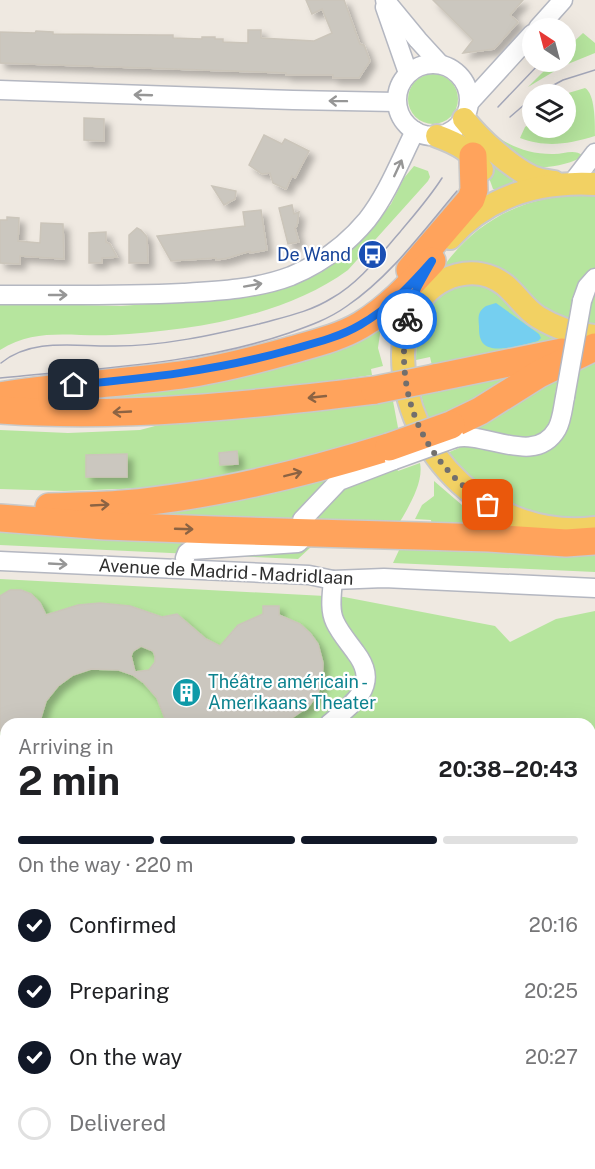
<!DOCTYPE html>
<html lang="en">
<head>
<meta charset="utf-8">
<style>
	:root { --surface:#fff; --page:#f2f2f2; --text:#202124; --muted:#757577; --line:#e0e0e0; --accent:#111827 }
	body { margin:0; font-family:"Public Sans",sans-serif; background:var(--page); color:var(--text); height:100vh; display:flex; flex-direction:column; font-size:22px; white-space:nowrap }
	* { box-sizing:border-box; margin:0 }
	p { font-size:20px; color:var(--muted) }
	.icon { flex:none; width:33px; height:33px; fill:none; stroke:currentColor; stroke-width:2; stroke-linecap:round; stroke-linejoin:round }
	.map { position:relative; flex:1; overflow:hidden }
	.drawer { position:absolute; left:0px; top:718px; width:596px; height:452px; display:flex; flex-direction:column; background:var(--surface); border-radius:18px 18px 0 0; box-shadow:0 6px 24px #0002 }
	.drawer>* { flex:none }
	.needle { width:39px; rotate:324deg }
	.fabs { position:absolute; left:522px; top:18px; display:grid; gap:12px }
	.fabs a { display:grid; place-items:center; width:54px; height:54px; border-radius:50%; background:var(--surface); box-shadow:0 6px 24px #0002; font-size:30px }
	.pin { position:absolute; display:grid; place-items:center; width:51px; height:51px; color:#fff; margin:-26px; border-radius:12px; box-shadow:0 3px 9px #0006 }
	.courier { position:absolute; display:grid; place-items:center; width:60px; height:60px; margin:-30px; border:4px solid #1a73e8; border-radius:50%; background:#fff; color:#222; box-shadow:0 2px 8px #0007 }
	.headline em { font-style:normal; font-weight:700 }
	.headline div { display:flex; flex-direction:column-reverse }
	.headline { display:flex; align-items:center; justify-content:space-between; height:102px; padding:0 18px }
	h1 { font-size:39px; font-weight:700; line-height:45px }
	.bar { display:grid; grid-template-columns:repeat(4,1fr); gap:9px 6px; align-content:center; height:72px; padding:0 18px }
	.bar i { height:8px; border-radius:4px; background:var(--line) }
	.bar .selected { background:var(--accent) }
	.bar p { grid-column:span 4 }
	ol { padding:0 18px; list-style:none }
	li { display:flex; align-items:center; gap:18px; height:66px }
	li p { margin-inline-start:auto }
	li .icon { padding:6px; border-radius:50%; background:var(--accent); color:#fff; stroke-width:4 }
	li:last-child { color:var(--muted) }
	li i { width:33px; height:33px; border:3px solid var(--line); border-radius:50% }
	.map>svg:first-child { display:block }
	.green { fill:#b6e59e; fill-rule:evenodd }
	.water { fill:#75cff0 }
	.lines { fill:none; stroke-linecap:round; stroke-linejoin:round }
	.stream { stroke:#75cff0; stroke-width:4.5 }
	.building { fill:#cbc7bf; stroke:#cbc5ba; stroke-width:1.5; fill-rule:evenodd; filter:url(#shadow) }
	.minor-casing { stroke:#b4b7c1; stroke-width:21 }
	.major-casing { stroke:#c9c9c9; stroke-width:26 }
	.highway-casing { stroke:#c9c9c9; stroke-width:30 }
	.minor { stroke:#fff; stroke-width:18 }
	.major { stroke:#f2d163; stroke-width:22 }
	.highway { stroke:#ffa35c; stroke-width:27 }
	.tram { stroke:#a3a6b8; stroke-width:1.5 }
	.minor-bridge-casing { stroke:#b4b7c1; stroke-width:21; stroke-linecap:butt }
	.highway-bridge-casing { stroke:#c9c9c9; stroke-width:30; stroke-linecap:butt }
	.minor-bridge { stroke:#fff; stroke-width:18 }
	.highway-bridge { stroke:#ffa35c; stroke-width:27 }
	.oneway { stroke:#969696 }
	.oneway2 { stroke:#8c6343 }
	.done { stroke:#726f6d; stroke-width:6; stroke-dasharray:0 10.8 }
	.route { stroke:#1a73e8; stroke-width:8 }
	.labels { text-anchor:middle; stroke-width:4.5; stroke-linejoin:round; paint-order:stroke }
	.transit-label { font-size:18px; fill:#164399; stroke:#fff; text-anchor:end }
	.street-label { font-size:18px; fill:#2e2e2e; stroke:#fff }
	.culture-label { font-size:18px; fill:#0d838f; stroke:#fff; text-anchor:start }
</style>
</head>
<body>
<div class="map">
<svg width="595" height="1169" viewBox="0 0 595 1169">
	<defs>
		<filter id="shadow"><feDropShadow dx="5.5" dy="5.5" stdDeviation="3" flood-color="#0004"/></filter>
	</defs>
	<rect width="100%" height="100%" fill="#efe9e1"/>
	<g class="green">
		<path d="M583 33 595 43V53L563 66 528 87 553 62H566V49Z"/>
		<circle cx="433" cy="99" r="25"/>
		<path d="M585 88C595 94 595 121 595 136 568 144 547 148 520 138L525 127 532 122V128H566L565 94Z"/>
		<path d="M491 133C510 146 528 154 552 154 563 155 574 148 583 156 571 165 536 172 522 163 511 155 501 142 491 133Z"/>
		<path d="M477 144 515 179C512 185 500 190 493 189Z"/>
		<path d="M414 166 428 171 430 177 428 181 348 270C284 317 189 331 112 335 71 337 37 327 0 350V303L121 306 215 299 273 291 297 284 322 272 346 254 367 234 391 204 404 178Z"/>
		<path d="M581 195 595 196V331H586L591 303 572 300 567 327 522 296 439 273C472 223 521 196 581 195Z"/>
		<path d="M483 280 568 338 433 370 430 357 416 360 417 328 421 310 441 288Z"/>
		<path d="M382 319 378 348 383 366 371 369 372 375C271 390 169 399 67 403Z"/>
		<path d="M595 358V518C549 518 509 511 472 481 463 473 455 462 447 453L459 448 453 433 559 372 555 395 574 398 581 362Z"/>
		<path d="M524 374 428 422 421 395 437 392 436 387Z"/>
		<path d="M376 397 378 404 393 401 399 433 387 443 172 487 64 491 0 489V430L68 433 140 430 170 422Z"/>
		<path d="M392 455 398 471 420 463C424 483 408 508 398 525L125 517Z"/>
		<path d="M434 481 462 505 492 525 432 527 431 520 415 519 422 505 434 496Z"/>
		<path d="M0 523 595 550V572L393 563 400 548 375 547V549L311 547 298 559 0 545Z"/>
		<path d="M0 579 344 597 495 626 510 642 556 619 595 611V1169H0ZM6 724H590V1164H6Z"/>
	</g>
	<path class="water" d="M496 303 539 334 541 338 538 341C525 344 488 357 481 340 479 336 479 331 479 326 478 317 478 311 486 306Z"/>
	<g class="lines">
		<g class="stream">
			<path d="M466 1164 475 1169"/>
			<path d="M358 1169 360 1164"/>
		</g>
	</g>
	<g class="building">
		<path d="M306 0H344L360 44 364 45 370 61 359 78H333V75H286V73L260 72 0 63V32L35 33 36 31 53 32V34L160 35H173V38L202 39V37H215V39H223V42L248 43V30H261V38L314 41 332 33 322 9 312 14Z"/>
		<path d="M433 0H523L510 15 518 22 494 49 463 53 473 40Z"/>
		<path d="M84 118 104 119V141L84 140Z"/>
		<path d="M264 135 282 144 285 139 309 151 295 178 292 176 286 189 273 183 270 173 262 174 249 165Z"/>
		<path d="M212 186 236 191 235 199 224 205Z"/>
		<path d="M292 205 294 214 299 212 297 226 295 228 299 242 288 244 279 208Z"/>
		<path d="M261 210 267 250 250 253V251L228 258 216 260V258L171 261 157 236 245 226 243 212Z"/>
		<path d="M7 217 19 218 18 241 40 243 41 223 63 224 64 259 20 256V264L0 263V220H7Z"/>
		<path d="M137 228 141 230 147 237 148 263H129V235Z"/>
		<path d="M106 232V242L110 244 117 257 102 258V263H89V233Z"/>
		<path d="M237 451 238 464 220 465 219 453Z"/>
		<path d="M127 454V477H86V455Z"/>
		<path d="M10 590H21L31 594 40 603 46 615 78 605 100 603 130 606 162 617 177 614 206 639 220 646 238 625 263 614V606H279V615L300 624 310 633 318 644 323 663 322 683 317 695 309 706 293 717 280 722 267 723 252 720 250 724H167L157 698 144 683 133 675 119 670 91 669 73 675 58 686 46 701 39 724H29L19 718 6 724 0 732V596ZM141 646 153 651 155 656V662L149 670 135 672 131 656 133 651Z"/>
	</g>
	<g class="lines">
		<defs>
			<g id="minor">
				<path d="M385 0 418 40 440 64"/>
				<path d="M385 7 408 73"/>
				<path d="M538 28 563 0"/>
				<circle cx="433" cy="100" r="36"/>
				<path d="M0 90 293 100 396 102"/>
				<path d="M469 103 532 34"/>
				<path d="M572 183 595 153"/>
				<path d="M0 295C61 295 122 296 183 293 218 291 257 289 291 276 320 264 347 244 367 220 388 193 400 161 415 131"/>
				<path d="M582 301 587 287 595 278"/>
				<path d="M455 438C486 431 535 467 557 429 562 420 563 407 565 397"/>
				<path d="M185 558 187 553 191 550 298 543 301 540 302 520 339 481 394 460"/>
				<path d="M0 561 309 575 333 580 384 578 595 588"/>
				<path d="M329 724C353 703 381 686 356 653 349 643 340 633 335 622 329 610 332 593 333 580"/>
				<path d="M0 1033 6 1027"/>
				<path d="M590 1116 595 1122"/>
				<path d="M105 1164V1169"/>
			</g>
			<g id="major">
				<path d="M464 119C480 139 509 166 532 177 539 180 547 181 554 182"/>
				<path d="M437 136C456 143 473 151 482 170"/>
				<path d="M450 238C488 196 540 181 595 184"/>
				<path d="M424 274C412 299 404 325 403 354 402 454 493 541 595 528"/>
				<path d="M417 305C436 275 476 262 505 285 517 295 525 309 538 317 556 328 575 334 595 336"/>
			</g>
			<g id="highway">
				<path d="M410 270 471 199 474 190 473 156"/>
				<path d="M435 378 562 352"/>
				<path d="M0 396C60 386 121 383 181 375 217 370 252 361 288 351 312 344 339 338 361 325 389 308 410 285 432 261"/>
				<path d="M0 410C123 419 252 405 375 390"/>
				<path d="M451 425 480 411 539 374 595 347"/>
				<path d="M49 507C74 506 98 506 123 504 213 496 302 474 389 447"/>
				<path d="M0 518 105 526 214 530 489 538 566 543 595 541"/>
			</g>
		</defs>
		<use href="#minor" class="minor-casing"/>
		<use href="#major" class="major-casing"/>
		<use href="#highway" class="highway-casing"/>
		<use href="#minor" class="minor"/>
		<use href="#major" class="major"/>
		<use href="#highway" class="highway"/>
		<g class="tram">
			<path d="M537 94 563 80 595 70"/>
			<path d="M498 107 541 62"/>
			<path d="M510 117 532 98"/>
			<path d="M1 363C33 337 77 347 115 346 164 346 212 335 259 324 284 317 310 312 332 298 360 282 379 256 400 232 415 214 430 197 442 178"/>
			<path d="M0 378C97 368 196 365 289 333 309 326 329 319 347 306 391 276 423 231 457 191"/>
		</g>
		<defs>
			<g id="minor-bridge">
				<path d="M565 397 582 301"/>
				<path d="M394 460 455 438"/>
			</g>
			<g id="highway-bridge">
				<path d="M375 390 435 378"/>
				<path d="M389 447 451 425"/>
			</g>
		</defs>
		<use href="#minor-bridge" class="minor-bridge-casing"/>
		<use href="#highway-bridge" class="highway-bridge-casing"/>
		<use href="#minor-bridge" class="minor-bridge"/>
		<use href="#highway-bridge" class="highway-bridge"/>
	</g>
	<defs><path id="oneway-shaft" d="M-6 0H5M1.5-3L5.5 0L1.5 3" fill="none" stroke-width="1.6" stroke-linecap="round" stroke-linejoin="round" transform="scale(1.5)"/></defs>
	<g class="oneway">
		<use href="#oneway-shaft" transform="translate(143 95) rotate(-178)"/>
		<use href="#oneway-shaft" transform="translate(338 101) rotate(-179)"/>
		<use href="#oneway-shaft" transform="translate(398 168) rotate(-65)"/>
		<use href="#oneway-shaft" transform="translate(253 285) rotate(-10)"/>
		<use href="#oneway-shaft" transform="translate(58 295)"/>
		<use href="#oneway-shaft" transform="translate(58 564) rotate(3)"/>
	</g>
	<g class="oneway2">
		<use href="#oneway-shaft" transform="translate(317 397) rotate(174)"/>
		<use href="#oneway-shaft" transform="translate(122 412) rotate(177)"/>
		<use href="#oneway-shaft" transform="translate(293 474) rotate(-14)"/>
		<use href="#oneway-shaft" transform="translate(100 505) rotate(-3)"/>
		<use href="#oneway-shaft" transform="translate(184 529) rotate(2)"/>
	</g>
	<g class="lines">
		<path class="done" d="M407 319C394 397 423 461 488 505"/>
		<path class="route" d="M74 385C147 378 215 371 286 351 311 344 338 338 360 325 388 309 410 286 432 261L417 288 407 319"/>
	</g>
	<defs>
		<symbol id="bus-disc" viewBox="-11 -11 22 22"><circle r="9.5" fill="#1a4fb4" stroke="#fff"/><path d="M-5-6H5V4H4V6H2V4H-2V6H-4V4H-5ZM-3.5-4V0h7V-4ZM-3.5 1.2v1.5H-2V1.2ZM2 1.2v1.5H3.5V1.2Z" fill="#fff"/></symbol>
		<symbol id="building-disc" viewBox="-11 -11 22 22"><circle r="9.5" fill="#0f9aa8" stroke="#fff"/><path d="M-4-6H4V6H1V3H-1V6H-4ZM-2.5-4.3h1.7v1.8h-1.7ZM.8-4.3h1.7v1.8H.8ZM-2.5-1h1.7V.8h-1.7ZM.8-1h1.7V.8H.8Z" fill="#fff"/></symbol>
	</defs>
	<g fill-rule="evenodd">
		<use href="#bus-disc" x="356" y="238" width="33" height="33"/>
		<use href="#building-disc" x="170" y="676" width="33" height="33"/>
	</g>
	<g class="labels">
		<g class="transit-label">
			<text x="351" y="261">De Wand</text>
		</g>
		<g class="street-label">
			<text transform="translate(226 572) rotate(3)" y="6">Avenue de Madrid - Madridlaan</text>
		</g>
		<g class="culture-label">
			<text x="208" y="688">Théâtre américain -<tspan x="208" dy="21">Amerikaans Theater</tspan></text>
		</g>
	</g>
</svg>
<div class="fabs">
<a><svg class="needle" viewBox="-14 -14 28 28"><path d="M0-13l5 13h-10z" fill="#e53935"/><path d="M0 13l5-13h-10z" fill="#757577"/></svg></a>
<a><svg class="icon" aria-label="layers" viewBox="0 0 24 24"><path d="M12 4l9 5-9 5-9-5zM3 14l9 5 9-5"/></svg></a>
</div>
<div class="pin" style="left:488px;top:505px;background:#ea580c"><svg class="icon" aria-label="bag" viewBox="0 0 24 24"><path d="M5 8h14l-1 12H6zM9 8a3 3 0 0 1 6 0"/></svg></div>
<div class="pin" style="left:74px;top:385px;background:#1f2937"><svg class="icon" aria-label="home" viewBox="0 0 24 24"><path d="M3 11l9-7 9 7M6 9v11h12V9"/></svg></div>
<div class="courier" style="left:407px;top:319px"><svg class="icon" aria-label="bike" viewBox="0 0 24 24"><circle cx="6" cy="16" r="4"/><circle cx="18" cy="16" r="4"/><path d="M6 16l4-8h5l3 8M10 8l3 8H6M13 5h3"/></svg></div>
<section class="drawer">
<div class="headline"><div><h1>2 min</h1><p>Arriving in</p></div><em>20:38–20:43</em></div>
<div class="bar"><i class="selected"></i><i class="selected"></i><i class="selected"></i><i></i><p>On the way · 220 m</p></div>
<ol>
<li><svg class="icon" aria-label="check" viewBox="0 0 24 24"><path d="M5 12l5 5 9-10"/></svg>Confirmed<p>20:16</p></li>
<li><svg class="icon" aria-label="check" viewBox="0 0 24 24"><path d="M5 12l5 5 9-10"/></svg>Preparing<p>20:25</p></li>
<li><svg class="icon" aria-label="check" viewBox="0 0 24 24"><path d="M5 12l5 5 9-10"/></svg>On the way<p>20:27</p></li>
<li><i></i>Delivered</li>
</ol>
</section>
</div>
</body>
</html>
